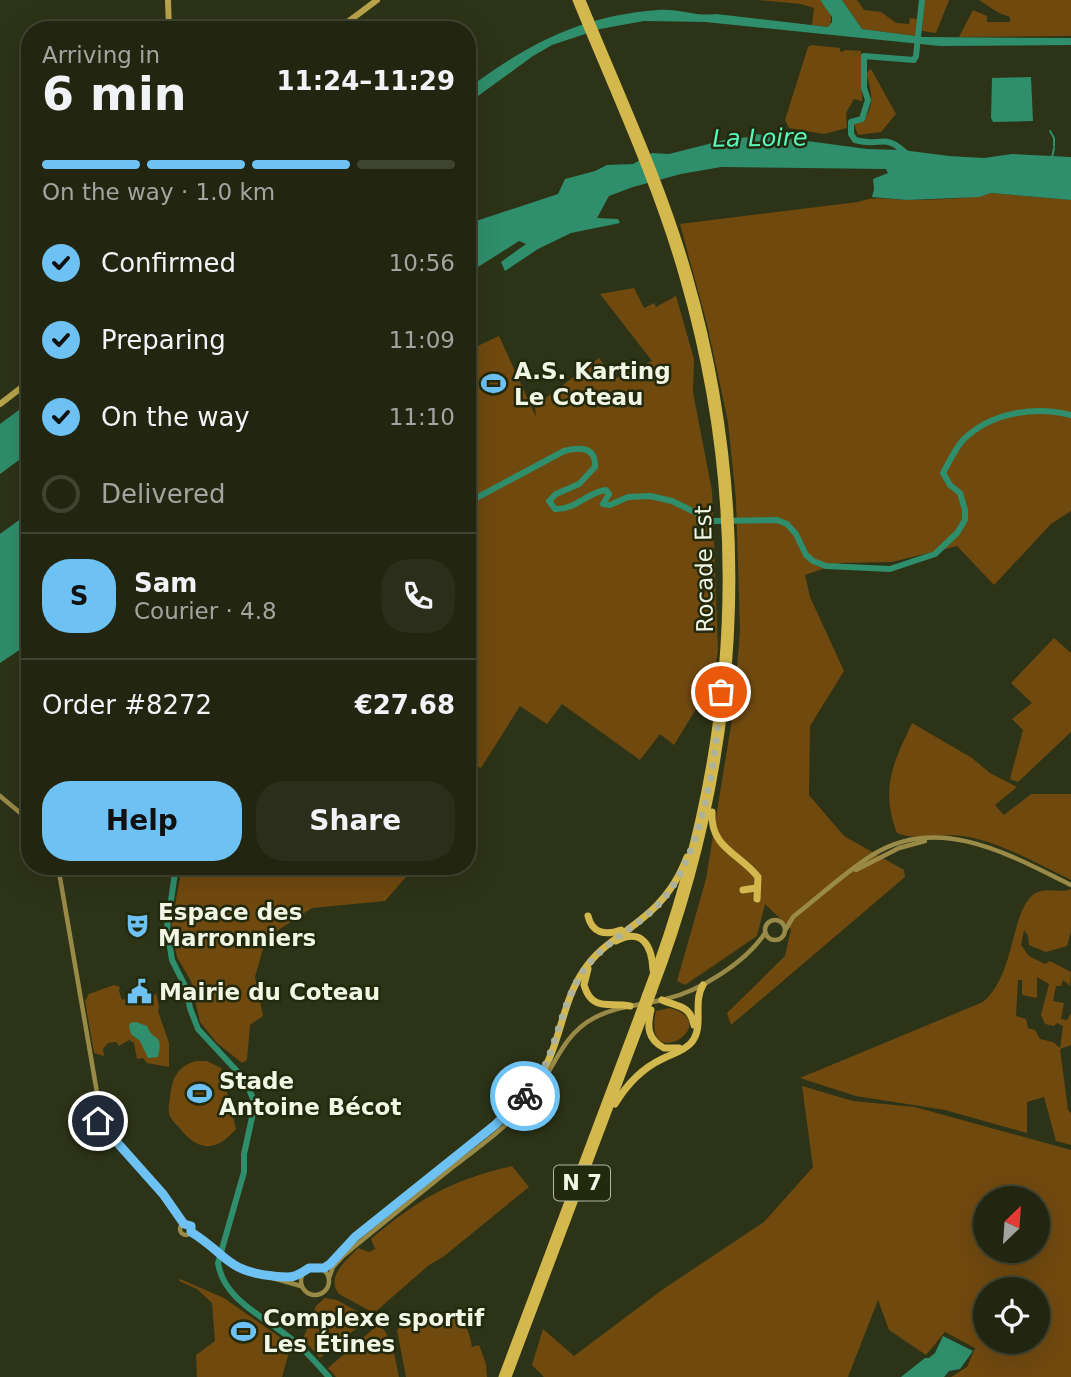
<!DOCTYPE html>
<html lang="en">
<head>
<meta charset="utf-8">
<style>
	:root { --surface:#222611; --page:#2a2e1a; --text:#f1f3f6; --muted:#a2a59f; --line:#3f4331; --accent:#6dc2f3 }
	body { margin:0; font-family:"DejaVu Sans",sans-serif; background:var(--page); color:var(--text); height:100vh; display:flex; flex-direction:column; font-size:26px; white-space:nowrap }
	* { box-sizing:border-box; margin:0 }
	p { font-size:23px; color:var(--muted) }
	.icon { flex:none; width:38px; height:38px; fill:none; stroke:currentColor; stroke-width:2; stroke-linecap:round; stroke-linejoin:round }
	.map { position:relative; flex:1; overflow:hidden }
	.details { position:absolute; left:21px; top:21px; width:455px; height:854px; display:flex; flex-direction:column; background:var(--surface); border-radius:28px; box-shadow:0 7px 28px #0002,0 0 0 2px var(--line) }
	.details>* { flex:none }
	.needle { width:46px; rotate:25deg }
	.tools { position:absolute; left:973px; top:1186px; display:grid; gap:14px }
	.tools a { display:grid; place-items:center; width:77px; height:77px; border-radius:50%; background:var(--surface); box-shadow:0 7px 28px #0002,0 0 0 2px var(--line); font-size:35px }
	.pin { position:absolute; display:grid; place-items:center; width:60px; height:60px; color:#fff; margin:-30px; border:4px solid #fff; border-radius:50%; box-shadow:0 2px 7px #0007 }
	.courier { position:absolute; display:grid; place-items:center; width:70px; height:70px; margin:-35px; border:5px solid #6dc2f3; border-radius:50%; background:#fff; color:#222; box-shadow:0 2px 9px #0007 }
	.head em { font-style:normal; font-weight:700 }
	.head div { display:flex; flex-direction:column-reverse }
	.head { display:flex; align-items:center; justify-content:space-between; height:119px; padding:0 21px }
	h1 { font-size:46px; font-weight:700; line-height:52px }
	.bar { display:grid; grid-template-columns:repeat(4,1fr); gap:10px 7px; align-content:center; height:84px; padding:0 21px }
	.bar i { height:9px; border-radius:5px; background:var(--line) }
	.bar .active { background:var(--accent) }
	.bar p { grid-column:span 4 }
	.line { display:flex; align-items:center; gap:18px; padding:0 21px; border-top:2px solid var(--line) }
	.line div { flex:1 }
	.round { display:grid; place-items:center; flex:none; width:74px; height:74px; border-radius:28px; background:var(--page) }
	ol { padding:0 21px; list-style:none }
	li { display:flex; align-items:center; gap:21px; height:77px }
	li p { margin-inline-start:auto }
	li .icon { padding:7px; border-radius:50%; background:var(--accent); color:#111; stroke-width:4 }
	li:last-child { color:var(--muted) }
	li i { width:38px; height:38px; border:4px solid var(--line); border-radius:50% }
	.action { display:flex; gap:14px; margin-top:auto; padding:14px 21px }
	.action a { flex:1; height:80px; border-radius:28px; background:var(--accent); color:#111; font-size:28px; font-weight:700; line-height:80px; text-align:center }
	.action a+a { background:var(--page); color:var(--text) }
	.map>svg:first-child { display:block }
	.green { fill:#70490f; fill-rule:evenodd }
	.water { fill:#2f8e6c }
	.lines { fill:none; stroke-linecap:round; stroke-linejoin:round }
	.stream { stroke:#2f8e6c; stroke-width:2 }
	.river { stroke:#2f8e6c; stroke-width:6 }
	.secondary { stroke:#9a8a48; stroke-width:4.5 }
	.primary { stroke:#b8a24b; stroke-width:6 }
	.highway { stroke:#d3b84d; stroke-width:7 }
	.highway-bridge { stroke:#d3b84d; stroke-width:7 }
	.done { stroke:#adb29d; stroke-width:7; stroke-dasharray:0 12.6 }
	.route { stroke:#6dc2f3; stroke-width:9 }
	.labels { text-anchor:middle; stroke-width:5; stroke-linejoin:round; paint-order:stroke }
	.shield { fill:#23290d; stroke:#b4b8a4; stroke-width:2 }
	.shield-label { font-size:21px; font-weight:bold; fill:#f2f6e5 }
	.poi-label { font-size:23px; font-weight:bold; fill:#f2f6e5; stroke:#23290d; text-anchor:start }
	.street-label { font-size:23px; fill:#f2f6e5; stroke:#23290d }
	.water-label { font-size:24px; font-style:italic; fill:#56f9bf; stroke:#23290d }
</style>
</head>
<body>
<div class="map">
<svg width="1071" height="1377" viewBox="0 0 1071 1377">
	<rect width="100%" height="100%" fill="#2d3317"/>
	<g class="green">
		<path d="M758 0H820C827 9 836 17 828 27L812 25 814 8 801 4Z"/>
		<path d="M842 0H857L864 10 881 12 896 23 909 24 910 18 917 19 916 36 862 29Z"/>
		<path d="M924 0H949L936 33 922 31Z"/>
		<path d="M979 0H1071V36L959 37 973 10 987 16V22H1010V17L999 13Z"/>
		<path d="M811 45 840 48V51L842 52 845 50 861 51 862 101 854 99 846 113 847 128 824 134 789 128 785 120 808 47Z"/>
		<path d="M871 69 896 114 881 132 858 135 854 124 863 122C875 104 872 93 866 73Z"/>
		<path d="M991 193 1071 200V511L1051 524 994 585 957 546 892 562 840 563 805 575 810 597 844 671 810 726 809 795 844 836 904 870 905 877 731 1025 727 1013 785 956 791 929 765 904 757 936 685 985 677 981 706 879 734 707 740 630 736 500 728 422 707 324 680 224 858 202C876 195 890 200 908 200 929 200 973 199 991 193Z"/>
		<path d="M634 288 644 308 654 303 656 307 676 296 694 359 693 392 712 491 718 650 710 708 696 709 674 745 660 734 640 760 562 704 547 724 520 706 481 768 467 763V351L499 336 536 417 535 406 599 358 614 379 652 361 600 294Z"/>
		<path d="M1054 638 1071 653V732L1018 782 1010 779 1023 730 1012 719 1032 703 1011 683Z"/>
		<path d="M912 723 972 758 990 773 1017 787 995 805 1004 815 1031 794H1071V880C1037 864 1001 842 963 836 943 833 914 841 897 833 880 788 893 764 912 723Z"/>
		<path d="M182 866H411L413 869 385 901 312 908 266 938 255 977 263 1016 250 1025 247 1060 242 1063 217 1043 200 1022 191 981 177 957 171 928Z"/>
		<path d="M1071 889V931L1067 946 1046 952 1029 945 1028 936 1024 930 1021 945 1029 956 1045 964 1050 961 1071 972 1070 986 1063 980 1061 986H1056L1053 1001 1064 1003 1061 1019 1067 1020 1071 1013V1045L1060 1049 1068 1110 1071 1113V1145L1056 1141 1044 1097 1027 1102V1133L945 1110 856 1096 800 1078 983 1002C1016 974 1010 912 1034 894 1045 886 1060 894 1071 889ZM1037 977 1049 984 1041 1015 1045 1024 1054 1026 1057 1023 1063 1026 1060 1048 1053 1042 1040 1039 1035 1030 1028 1028 1026 1019 1016 1016 1018 980H1022V995L1037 998Z"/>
		<path d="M114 985 120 987 119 991 122 1000 147 991 152 998 156 993 159 1007 158 1011 169 1043V1067L147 1063 143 1058 137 1059 134 1043 129 1040 119 1046 116 1042 108 1043 103 1049 104 1056 94 1053 85 1001 89 994Z"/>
		<path d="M670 1008C726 1024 641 1076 656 1011Z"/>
		<path d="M196 1061H207L221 1068 236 1129C218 1149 202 1154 182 1131 178 1126 171 1120 169 1114 168 1109 169 1103 170 1098 172 1079 176 1067 196 1061Z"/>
		<path d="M802 1086 853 1101 915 1107 1071 1150V1377H951L967 1367 975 1348 945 1332 926 1355 889 1330 878 1300 848 1377H544L532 1365 543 1329 574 1356 662 1290 764 1222 813 1167ZM985 1199H1038V1251H985ZM985 1290H1038V1342H985Z"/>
		<path d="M512 1166 529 1187 443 1257 429 1265 374 1313 339 1294C325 1276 347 1260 358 1248L369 1252 375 1249 371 1239C418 1199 451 1180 512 1166Z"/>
		<path d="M180 1279 224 1298 291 1345 282 1377H197L196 1355 215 1341 212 1303 197 1289 179 1281Z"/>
		<path d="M325 1298 337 1300 369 1318 320 1358 303 1339 316 1306Z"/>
		<path d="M427 1314C456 1319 467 1315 472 1347L479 1345 486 1364 487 1377H406L397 1330 409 1318Z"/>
		<path d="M379 1324C393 1338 395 1358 399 1377H336L328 1368Z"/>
	</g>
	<g class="water">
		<path d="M820 0H842L862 29 923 37 1071 38V45L940 46 705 22 644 21 600 29 552 45 533 56 467 104V89C530 43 580 16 658 10 679 8 696 17 716 14L828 27 832 22V17Z"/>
		<path d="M1031 77 1033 121 993 122 991 118 992 78Z"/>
		<path d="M755 134 867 149 902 150 949 156 984 158 1012 154 1071 157V200L991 193 979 197 907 200 872 197 874 189 873 179 888 173 886 169 721 167 681 174 633 187 609 196 597 218 618 219 620 223 571 233 538 249 505 271 501 262 526 244 519 241 467 274V224L558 194 565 179 595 171 607 165 633 164 652 153 669 154 728 139 750 137Z"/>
		<path d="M30 402V452L0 474V424Z"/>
		<path d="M30 512V643L0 663V534Z"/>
		<path d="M136 1022 147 1026C154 1044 164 1031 158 1057L148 1058 140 1041 131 1034 129 1026 130 1023Z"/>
		<path d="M943 1336 973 1351 960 1369 949 1371 944 1377H901L925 1358H929L935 1353Z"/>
	</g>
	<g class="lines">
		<g class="stream">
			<path d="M1050 131 1054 138V146"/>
			<path d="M1052 158 1054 148"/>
		</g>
		<g class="river">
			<path d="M908 155C883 131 882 148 855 140L851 134V122L862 119 868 100 864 88V56L914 60 916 56 922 0"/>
			<path d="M467 503 564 451C579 447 596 446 595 467L579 484 556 494 549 501 555 509C576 510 587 492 606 490L609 494 603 504 610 505 628 497 650 496 672 501 713 521 777 520 787 524 796 534 806 555 813 561 826 566 890 569 935 554 957 533 965 520V510L960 493 950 485 943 473C949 462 955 449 963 440 991 412 1035 406 1071 415"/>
			<path d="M176 866 167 928 172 960 186 988 190 1008 198 1029 236 1070 249 1089 255 1104 244 1154V1172L218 1263C224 1302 268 1318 295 1342 307 1352 318 1365 329 1377"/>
		</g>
		<g class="secondary">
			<path d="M0 796 30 821"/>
			<path d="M58 866 100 1110 99 1116"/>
			<path d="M856 870 899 848 925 841"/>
			<circle cx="775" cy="930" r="10"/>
			<path d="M786 929 793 917C820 896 845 872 874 854 940 814 1010 855 1071 885"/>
			<path d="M96 1116 100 1117V1120H96Z"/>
			<path d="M100 1121 172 1205 184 1224"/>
			<circle cx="186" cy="1229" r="6"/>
			<path d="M191 1232 240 1269 301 1286"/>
			<circle cx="315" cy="1281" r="14"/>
			<path d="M321 1268 330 1264 355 1237 516 1107"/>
			<path d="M265 1276 289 1278 301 1275"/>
			<path d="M329 1278 333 1267 343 1256C379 1226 417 1196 454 1166 479 1147 505 1128 527 1104 552 1077 559 1036 594 1018 616 1006 642 1005 666 999 700 991 746 962 765 933"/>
		</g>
		<g class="primary">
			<path d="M168 0 169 30"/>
			<path d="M337 30 377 0"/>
			<path d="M0 404 30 381"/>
		</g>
		<g class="highway">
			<path d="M576 0C613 91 656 182 683 277 753 520 736 759 646 994"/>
			<path d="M582 0C619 91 662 181 689 276 758 517 742 760 653 992"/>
			<path d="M712 812C710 848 739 853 758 877L757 899"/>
			<path d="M743 890 756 888"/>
			<path d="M588 916C592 933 605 936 621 930"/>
			<path d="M616 941C643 927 652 947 653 970"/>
			<path d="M588 969 584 985C592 1012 609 1002 630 1006"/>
			<path d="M662 1000C678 1007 690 1005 694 1025"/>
			<path d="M651 1010C647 1026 647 1039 664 1048H679"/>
			<path d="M615 1104C627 1084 641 1069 662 1059 672 1054 684 1051 691 1043 705 1027 692 1003 703 985"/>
			<path d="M515 1107C527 1091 541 1078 549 1059 562 1030 565 997 584 970 600 946 623 935 644 917 664 901 678 881 687 857"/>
			<path d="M502 1377 639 1013"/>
			<path d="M508 1377 646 1011"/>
		</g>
		<g class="highway-bridge">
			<path d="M646 1011 653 992"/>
			<path d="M639 1013 646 994"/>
		</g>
	</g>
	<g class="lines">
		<path class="done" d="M525 1096C558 1058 556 1016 580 976 601 942 633 931 659 904 704 855 716 757 721 692"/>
		<path class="route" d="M98 1121 163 1194 184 1224 191 1226V1232C227 1254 225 1271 273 1276 293 1278 294 1278 309 1268H324L330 1264 355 1237 495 1125 525 1096"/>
	</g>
	<defs>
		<symbol id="stadium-bare" viewBox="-9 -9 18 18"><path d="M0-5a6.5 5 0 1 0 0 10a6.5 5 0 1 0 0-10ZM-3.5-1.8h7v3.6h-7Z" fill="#6dc2f3" stroke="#23290d" stroke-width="2.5" paint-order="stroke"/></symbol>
		<symbol id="theatre-bare" viewBox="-9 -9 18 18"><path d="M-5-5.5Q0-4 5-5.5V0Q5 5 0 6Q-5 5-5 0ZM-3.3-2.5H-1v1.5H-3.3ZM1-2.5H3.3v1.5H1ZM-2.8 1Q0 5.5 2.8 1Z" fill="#6dc2f3" stroke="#23290d" stroke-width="2.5" paint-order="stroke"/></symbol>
		<symbol id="civic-bare" viewBox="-9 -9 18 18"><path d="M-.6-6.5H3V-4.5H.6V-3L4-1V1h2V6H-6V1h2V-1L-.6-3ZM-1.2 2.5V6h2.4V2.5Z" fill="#6dc2f3" stroke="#23290d" stroke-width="2.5" paint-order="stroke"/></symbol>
	</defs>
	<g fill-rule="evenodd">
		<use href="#stadium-bare" x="476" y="366" width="35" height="35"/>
		<use href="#theatre-bare" x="120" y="908" width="35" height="35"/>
		<use href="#civic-bare" x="122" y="974" width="35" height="35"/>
		<use href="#stadium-bare" x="182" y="1076" width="35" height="35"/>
		<use href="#stadium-bare" x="226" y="1314" width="35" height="35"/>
	</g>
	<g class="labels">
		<rect class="shield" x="554" y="1165.5" width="56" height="35" rx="5"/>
		<g class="shield-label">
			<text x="582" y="1190">N 7</text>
		</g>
		<g class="poi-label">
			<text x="514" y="379">A.S. Karting<tspan x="514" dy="26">Le Coteau</tspan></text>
			<text x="158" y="920">Espace des<tspan x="158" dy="26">Marronniers</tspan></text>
			<text x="159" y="1000">Mairie du Coteau</text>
			<text x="219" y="1089">Stade<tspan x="219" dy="26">Antoine Bécot</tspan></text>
			<text x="263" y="1326">Complexe sportif<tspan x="263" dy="26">Les Étines</tspan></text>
		</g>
		<g class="street-label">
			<text transform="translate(704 569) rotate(-91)" y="8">Rocade Est</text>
		</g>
		<g class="water-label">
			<text transform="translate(760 138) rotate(-1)" y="8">La Loire</text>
		</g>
	</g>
</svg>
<div class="tools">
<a><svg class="needle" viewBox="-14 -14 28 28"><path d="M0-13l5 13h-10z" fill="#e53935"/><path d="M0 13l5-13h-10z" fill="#a2a59f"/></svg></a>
<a><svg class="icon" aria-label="locate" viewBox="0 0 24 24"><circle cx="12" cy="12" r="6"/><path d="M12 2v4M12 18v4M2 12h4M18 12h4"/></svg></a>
</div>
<div class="pin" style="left:721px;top:692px;background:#ea580c"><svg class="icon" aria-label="bag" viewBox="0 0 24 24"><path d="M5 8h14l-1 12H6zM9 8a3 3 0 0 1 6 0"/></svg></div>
<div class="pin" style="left:98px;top:1121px;background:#1f2937"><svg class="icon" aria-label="home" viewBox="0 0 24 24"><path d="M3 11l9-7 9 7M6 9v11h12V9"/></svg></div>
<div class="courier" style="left:525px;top:1096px"><svg class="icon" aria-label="bike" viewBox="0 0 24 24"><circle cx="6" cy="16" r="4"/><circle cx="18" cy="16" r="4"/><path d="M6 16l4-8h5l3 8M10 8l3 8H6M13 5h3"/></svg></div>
<section class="details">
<div class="head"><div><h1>6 min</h1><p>Arriving in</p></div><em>11:24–11:29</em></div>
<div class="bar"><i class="active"></i><i class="active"></i><i class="active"></i><i></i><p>On the way · 1.0 km</p></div>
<ol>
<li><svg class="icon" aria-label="check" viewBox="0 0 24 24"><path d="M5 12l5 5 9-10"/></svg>Confirmed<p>10:56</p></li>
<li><svg class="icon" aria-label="check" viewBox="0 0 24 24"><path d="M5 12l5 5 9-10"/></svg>Preparing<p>11:09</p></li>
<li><svg class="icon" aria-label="check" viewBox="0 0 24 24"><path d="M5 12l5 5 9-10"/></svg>On the way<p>11:10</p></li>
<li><i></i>Delivered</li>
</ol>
<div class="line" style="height:126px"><b class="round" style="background:var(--accent);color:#111">S</b><div><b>Sam</b><p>Courier · 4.8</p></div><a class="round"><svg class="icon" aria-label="phone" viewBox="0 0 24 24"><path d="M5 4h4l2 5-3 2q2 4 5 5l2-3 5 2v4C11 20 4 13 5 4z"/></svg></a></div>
<div class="line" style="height:91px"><div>Order #8272</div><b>€27.68</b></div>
<div class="action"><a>Help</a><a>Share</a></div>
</section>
</div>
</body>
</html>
